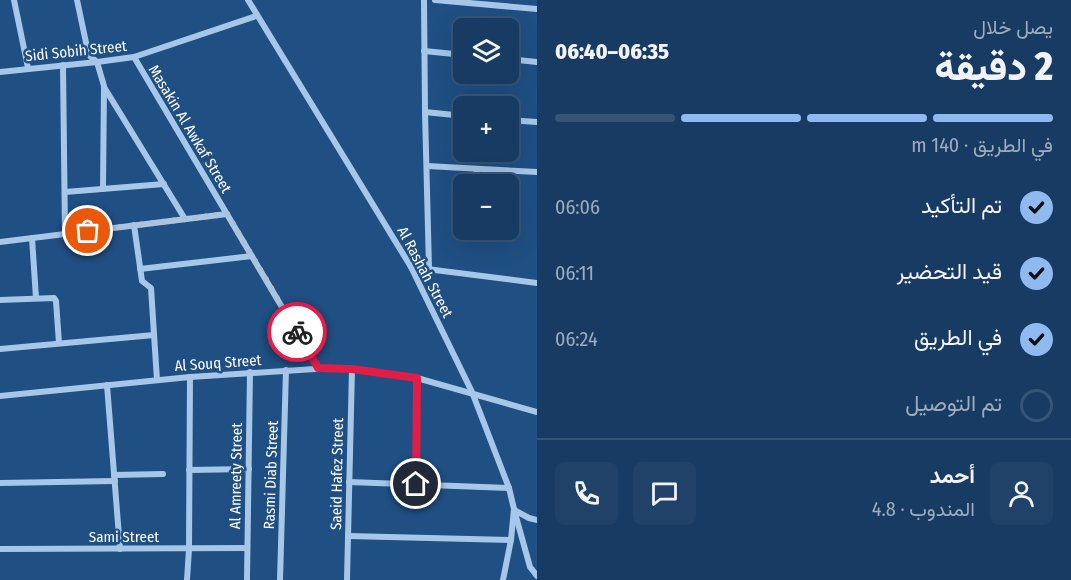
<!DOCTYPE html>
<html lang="ar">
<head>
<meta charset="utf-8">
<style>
	:root { --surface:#173b62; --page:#204268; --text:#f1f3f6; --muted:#9eadbe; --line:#365577; --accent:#90b9f0 }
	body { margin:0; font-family:"Fira Sans Condensed",Vazirmatn,sans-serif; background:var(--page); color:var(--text); direction:rtl; height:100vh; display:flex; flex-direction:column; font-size:22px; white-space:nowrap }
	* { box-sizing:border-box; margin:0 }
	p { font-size:20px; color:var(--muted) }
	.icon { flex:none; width:33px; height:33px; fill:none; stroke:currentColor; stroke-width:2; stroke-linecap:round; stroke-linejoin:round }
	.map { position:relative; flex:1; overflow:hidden; direction:ltr }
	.sheet { display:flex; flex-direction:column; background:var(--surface); width:534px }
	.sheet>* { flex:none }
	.buttons { position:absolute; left:453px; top:18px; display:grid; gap:12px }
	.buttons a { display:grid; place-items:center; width:66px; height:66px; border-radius:9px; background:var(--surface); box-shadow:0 6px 24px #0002,0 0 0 2px var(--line); font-size:30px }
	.pin { position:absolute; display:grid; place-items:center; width:51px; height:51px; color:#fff; margin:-26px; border:3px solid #fff; border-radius:50%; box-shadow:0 2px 6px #0007 }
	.courier { position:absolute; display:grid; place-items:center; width:60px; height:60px; margin:-30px; border:4px solid #e11d48; border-radius:50%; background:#fff; color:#222; box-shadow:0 2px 8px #0007 }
	.head em { font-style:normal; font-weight:800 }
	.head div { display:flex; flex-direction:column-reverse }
	.head { display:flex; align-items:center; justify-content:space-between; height:102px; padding:0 18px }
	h1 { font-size:39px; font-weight:800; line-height:45px }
	.bar { display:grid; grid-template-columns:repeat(4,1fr); gap:9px 6px; align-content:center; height:72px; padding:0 18px }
	.bar i { height:8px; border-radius:4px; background:var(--line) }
	.bar .selected { background:var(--accent) }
	.bar p { grid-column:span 4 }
	.line { display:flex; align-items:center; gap:15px; padding:0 18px; border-top:2px solid var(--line) }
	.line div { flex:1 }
	.round { display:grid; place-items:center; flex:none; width:63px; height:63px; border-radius:9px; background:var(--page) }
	ol { padding:0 18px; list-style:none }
	li { display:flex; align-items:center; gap:18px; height:66px }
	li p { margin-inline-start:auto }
	li .icon { padding:6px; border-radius:50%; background:var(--accent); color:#111; stroke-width:4 }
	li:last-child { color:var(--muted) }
	li i { width:33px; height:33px; border:3px solid var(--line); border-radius:50% }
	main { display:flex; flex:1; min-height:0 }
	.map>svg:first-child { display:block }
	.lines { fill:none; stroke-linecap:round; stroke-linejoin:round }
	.minor { stroke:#a7c7e9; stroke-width:6 }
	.done { stroke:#b1c1d4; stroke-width:6; stroke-dasharray:0 10.8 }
	.route { stroke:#e11d48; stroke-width:8 }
	.labels { text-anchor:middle; stroke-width:5; stroke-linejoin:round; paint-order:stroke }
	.street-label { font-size:15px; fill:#fff; stroke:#1f4f83 }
</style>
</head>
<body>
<main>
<section class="sheet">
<div class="head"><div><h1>2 دقيقة</h1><p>يصل خلال</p></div><em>06:35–06:40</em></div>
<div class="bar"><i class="selected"></i><i class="selected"></i><i class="selected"></i><i></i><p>في الطريق · 140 m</p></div>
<ol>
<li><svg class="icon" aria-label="check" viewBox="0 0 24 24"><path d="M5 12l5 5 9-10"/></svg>تم التأكيد<p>06:06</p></li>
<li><svg class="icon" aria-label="check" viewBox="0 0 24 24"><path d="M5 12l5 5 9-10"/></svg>قيد التحضير<p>06:11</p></li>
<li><svg class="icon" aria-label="check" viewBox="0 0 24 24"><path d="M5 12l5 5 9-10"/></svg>في الطريق<p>06:24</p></li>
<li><i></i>تم التوصيل</li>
</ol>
<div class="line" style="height:108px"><a class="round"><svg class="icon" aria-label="person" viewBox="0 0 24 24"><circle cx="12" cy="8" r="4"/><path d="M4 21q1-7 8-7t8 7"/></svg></a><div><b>أحمد</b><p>المندوب · 4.8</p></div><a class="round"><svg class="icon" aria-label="chat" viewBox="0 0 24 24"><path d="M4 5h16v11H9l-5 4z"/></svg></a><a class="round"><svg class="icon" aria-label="phone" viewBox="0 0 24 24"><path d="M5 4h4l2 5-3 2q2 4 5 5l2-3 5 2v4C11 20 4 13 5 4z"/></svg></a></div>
</section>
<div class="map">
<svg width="537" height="580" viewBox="0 0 537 580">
	<rect width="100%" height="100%" fill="#1f4f83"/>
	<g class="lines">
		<g class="minor">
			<path d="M14 0 28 68"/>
			<path d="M77 0 88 52 90 56 97 62 104 86 103 189"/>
			<path d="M248 0 411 267 472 392 509 488 514 509 511 540 503 580"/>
			<path d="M424 0 425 112 429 268"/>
			<path d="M435 0 537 9"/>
			<path d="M424 51 464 55"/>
			<path d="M134 57 318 368"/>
			<path d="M508 59 537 62"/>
			<path d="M63 65 65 234"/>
			<path d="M0 72 97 62 134 57 256 16"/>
			<path d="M104 87 185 219"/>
			<path d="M425 112 464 116"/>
			<path d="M508 120 537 122"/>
			<path d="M427 166 537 172"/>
			<path d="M475 184 477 169"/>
			<path d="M65 192 164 184"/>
			<path d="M134 225 142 281 151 288 157 380"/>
			<path d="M468 231V230"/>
			<path d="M32 238 36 298"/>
			<path d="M0 242 227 214"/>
			<path d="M411 267 537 283"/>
			<path d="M140 269 252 256"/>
			<path d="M0 300 54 298 56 301 59 343"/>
			<path d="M0 349 154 335"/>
			<path d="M107 385 120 549"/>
			<path d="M0 396 190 377 330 368 352 369 417 378 537 412"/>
			<path d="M189 470 249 469"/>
			<path d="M114 475 163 474"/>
			<path d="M349 482 509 488"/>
			<path d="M0 483 115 481"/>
			<path d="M416 484 417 378"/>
			<path d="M514 510 529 518 537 520"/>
			<path d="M515 513 530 567 537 576"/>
			<path d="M348 536 511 540"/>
			<path d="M0 549 247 548"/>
			<path d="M187 580 189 549 190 377"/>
			<path d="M247 580 250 372"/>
			<path d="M280 580 286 370"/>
			<path d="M347 580 352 369"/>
		</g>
	</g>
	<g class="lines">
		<path class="done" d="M88 231 227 214 297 332"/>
		<path class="route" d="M297 332 318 368 352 369 417 378 416 484"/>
	</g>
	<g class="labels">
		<g class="street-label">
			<text transform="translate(76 51) rotate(-6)" y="5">Sidi Sobih Street</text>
			<text transform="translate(190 129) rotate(59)" y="5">Masakin Al Awkaf Street</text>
			<text transform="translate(425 272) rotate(62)" y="5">Al Rashah Street</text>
			<text transform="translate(218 363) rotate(-4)" y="5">Al Souq Street</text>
			<text transform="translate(337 474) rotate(-89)" y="5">Saeid Hafez Street</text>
			<text transform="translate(271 475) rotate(-88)" y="5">Rasmi Diab Street</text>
			<text transform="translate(236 476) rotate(-89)" y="5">Al Amreety Street</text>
			<text x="124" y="542">Sami Street</text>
		</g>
	</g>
</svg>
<div class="buttons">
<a><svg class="icon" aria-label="layers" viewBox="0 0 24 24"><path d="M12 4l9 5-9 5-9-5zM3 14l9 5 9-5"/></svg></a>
<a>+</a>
<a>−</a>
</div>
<div class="pin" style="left:88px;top:231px;background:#ea580c"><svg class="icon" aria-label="bag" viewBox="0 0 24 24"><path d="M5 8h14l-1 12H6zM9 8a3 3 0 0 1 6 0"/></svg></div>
<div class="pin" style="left:416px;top:484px;background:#1f2937"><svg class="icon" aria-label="home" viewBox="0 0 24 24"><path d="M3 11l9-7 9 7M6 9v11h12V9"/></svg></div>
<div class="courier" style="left:297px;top:332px"><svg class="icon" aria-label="bike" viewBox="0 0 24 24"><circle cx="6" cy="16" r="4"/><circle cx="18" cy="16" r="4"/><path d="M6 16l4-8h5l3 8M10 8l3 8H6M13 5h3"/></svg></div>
</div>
</main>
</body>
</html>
